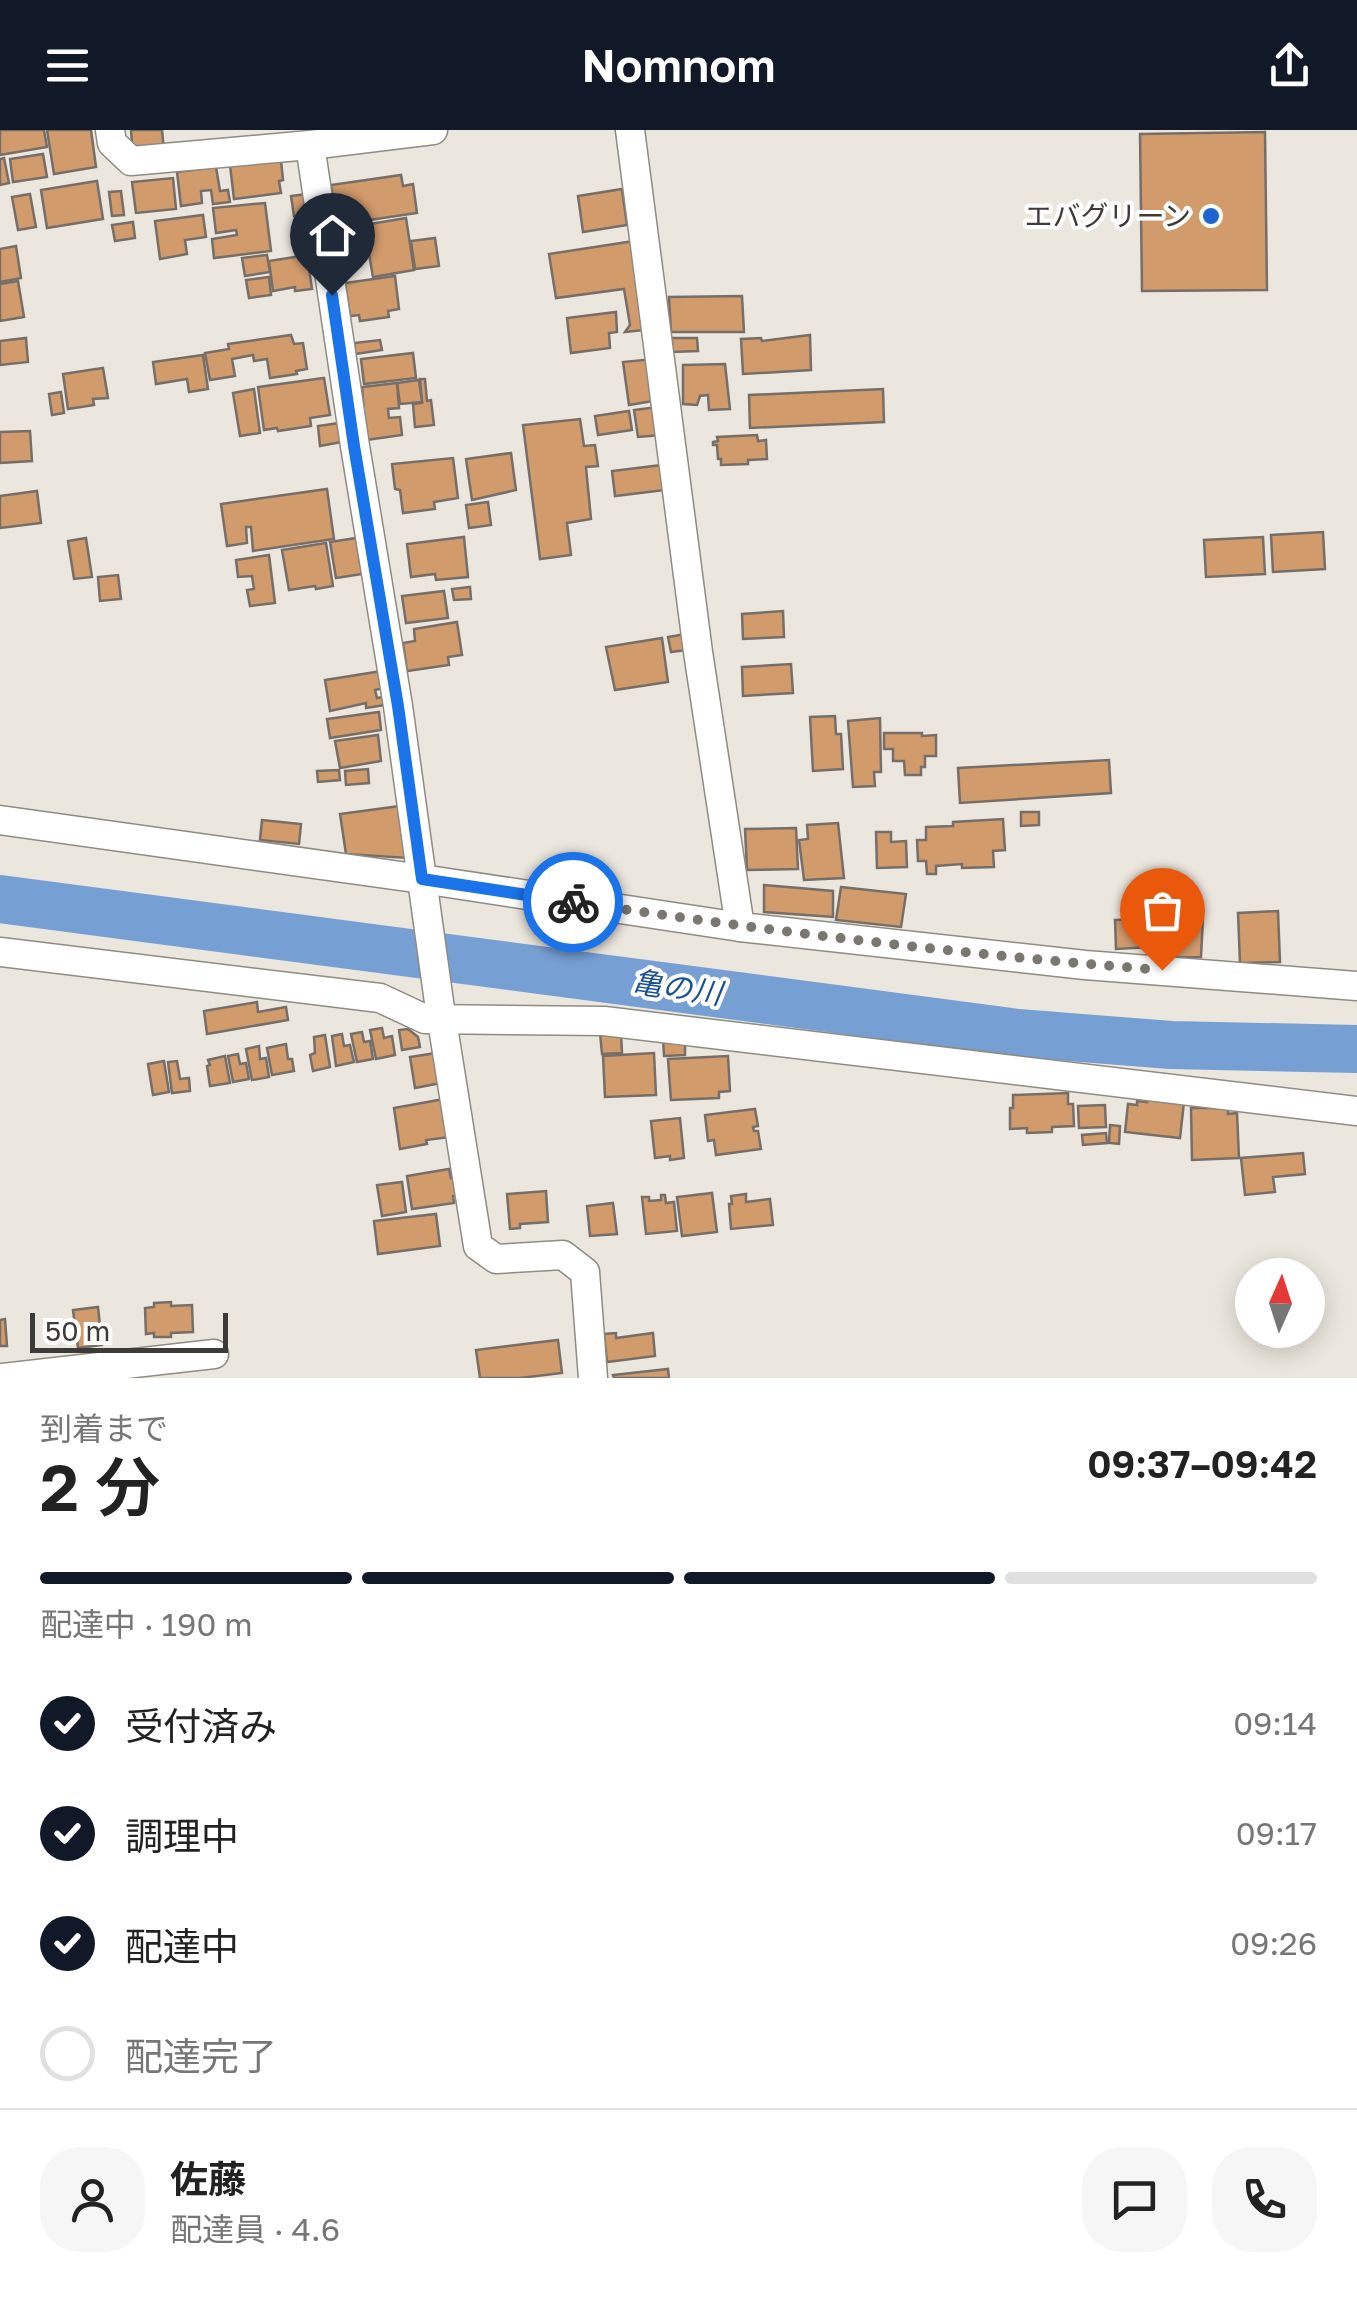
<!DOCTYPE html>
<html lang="ja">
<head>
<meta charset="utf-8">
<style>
	:root { --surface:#fff; --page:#f6f6f6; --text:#222; --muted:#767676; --line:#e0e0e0; --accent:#111827 }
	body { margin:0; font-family:"Golos Text","Noto Sans JP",sans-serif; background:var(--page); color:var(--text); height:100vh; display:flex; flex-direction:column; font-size:38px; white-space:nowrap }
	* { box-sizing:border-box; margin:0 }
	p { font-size:32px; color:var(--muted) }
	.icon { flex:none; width:55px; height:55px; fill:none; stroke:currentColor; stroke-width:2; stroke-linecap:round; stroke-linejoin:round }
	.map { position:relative; height:1248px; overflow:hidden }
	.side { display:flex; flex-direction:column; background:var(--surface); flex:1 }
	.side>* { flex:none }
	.needle { width:65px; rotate:3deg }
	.tools { position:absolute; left:1235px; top:1128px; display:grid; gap:20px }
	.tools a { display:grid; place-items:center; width:90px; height:90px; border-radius:50%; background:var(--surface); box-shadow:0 5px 25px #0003; font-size:50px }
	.scale { position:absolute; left:30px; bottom:25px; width:198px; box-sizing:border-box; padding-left:10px; border:5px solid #3c3b37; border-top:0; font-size:28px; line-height:35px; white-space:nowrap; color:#3c3b37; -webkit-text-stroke:8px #fff; paint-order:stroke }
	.pin { position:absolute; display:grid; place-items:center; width:85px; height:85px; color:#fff; margin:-102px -42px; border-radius:50% 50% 50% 0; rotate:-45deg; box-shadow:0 0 10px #0007 }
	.pin .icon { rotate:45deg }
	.courier { position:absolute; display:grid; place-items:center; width:100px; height:100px; margin:-50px; border:8px solid #1a73e8; border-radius:50%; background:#fff; color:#222; box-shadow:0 2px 12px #0007 }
	.summary em { font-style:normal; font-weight:600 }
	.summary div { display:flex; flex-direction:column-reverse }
	.summary { display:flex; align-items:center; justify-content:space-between; height:170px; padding:0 40px }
	h1 { font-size:65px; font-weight:600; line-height:75px }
	.bar { display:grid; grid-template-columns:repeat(4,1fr); gap:15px 10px; align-content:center; height:120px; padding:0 40px }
	.bar i { height:12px; border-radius:8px; background:var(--line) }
	.bar .current { background:var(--accent) }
	.bar p { grid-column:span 4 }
	.line { display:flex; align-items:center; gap:25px; padding:0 40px; border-top:2px solid var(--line) }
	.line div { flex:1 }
	.round { display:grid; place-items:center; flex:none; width:105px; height:105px; border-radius:40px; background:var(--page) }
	ol { padding:0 40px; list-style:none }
	li { display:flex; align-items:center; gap:30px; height:110px }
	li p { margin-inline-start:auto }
	li .icon { padding:10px; border-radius:50%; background:var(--accent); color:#fff; stroke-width:4 }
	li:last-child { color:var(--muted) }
	li i { width:55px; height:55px; border:5px solid var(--line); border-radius:50% }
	header { display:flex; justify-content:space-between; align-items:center; height:130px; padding:0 40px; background:var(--accent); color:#fff; font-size:45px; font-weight:600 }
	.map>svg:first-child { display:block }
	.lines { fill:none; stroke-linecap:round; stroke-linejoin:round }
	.river { stroke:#769fd4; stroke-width:48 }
	.building { fill:#d29b6c; stroke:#766e68; stroke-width:2.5 }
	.street-casing { stroke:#8f8b82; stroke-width:31 }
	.street { stroke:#fff; stroke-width:28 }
	.done { stroke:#7a7771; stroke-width:10; stroke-dasharray:0 18 }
	.route { stroke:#1a73e8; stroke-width:12 }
	.poi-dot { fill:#1f64d0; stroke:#fff; stroke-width:4 }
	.labels { text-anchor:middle; stroke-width:8; stroke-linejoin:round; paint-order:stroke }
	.poi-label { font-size:28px; fill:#3c3b37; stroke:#fff; text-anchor:end }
	.water-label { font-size:30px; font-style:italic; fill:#1b5293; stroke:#fff }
</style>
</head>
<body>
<header><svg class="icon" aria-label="menu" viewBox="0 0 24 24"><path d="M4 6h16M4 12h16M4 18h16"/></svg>Nomnom<svg class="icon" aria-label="share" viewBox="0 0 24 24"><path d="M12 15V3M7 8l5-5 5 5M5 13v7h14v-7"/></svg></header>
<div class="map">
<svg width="1357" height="1248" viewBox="0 0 1357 1248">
	<rect width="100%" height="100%" fill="#ece7de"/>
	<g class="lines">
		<path class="river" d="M0 769 1018 903 1171 915 1357 919"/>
	</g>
	<g class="building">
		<path d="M0 0H44L47 17 0 25Z"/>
		<path d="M47 0H91L96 37 54 44Z"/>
		<path d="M131 0H162L164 21 133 25Z"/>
		<path d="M1265 2 1267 160 1142 161 1140 4Z"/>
		<path d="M43 24 47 47 13 52 10 29Z"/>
		<path d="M4 28 9 53 0 55V29Z"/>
		<path d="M281 30 283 50 279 51 281 63 234 69 230 35Z"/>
		<path d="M216 37 220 61 228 60 230 72 213 74 211 60 201 61 202 73 181 76 177 42Z"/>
		<path d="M401 45 403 56 413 54 417 83 342 94 340 78H334L331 55Z"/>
		<path d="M173 48 176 79 136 83 132 52Z"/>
		<path d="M97 51 103 89 47 98 41 60Z"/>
		<path d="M622 59 627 95 583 102 578 66Z"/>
		<path d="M121 61 124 85 112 86 109 62Z"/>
		<path d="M30 64 36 97 18 100 12 67Z"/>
		<path d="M307 64 310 84 294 86 291 66Z"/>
		<path d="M265 73 271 121 214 128 212 109 237 105 236 100 216 103 213 78Z"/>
		<path d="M203 85 206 107 185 110 187 124 160 129 155 91Z"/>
		<path d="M406 88 414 140 373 147 364 95Z"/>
		<path d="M133 92 135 108 115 111 112 95Z"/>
		<path d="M435 108 439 136 415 139 411 111Z"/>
		<path d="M634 111 645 200 625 202 630 195 624 159 556 168 549 124Z"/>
		<path d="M16 116 21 148 0 152V119Z"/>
		<path d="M267 125 270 142 245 146 242 128Z"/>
		<path d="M307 125 312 159 295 161V157L273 161 269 131Z"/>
		<path d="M395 146 399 179 388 181 389 187 360 191 359 185 350 186 345 153Z"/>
		<path d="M269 147 271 165 249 168 246 150Z"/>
		<path d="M18 151 24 187 0 191V154Z"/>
		<path d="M742 166 744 202H671L669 167Z"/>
		<path d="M616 182 617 202 609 203 610 218 571 223 567 188Z"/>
		<path d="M291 205 294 214 303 213 307 239 296 241 297 244 270 248 267 229 254 231 253 225 232 229 235 246 210 250 205 223 229 219 228 214Z"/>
		<path d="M810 205 811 240 743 244 741 209 761 208 762 211Z"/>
		<path d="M26 208 28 232 0 235V211Z"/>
		<path d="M672 208H697L698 221 672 222Z"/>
		<path d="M380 210 382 220 355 224 354 213Z"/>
		<path d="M413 223 416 248 364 254 361 229Z"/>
		<path d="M203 225 208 259 189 262 187 249 156 254 153 232Z"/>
		<path d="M653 229 659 270 629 275 623 232Z"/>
		<path d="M725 234 730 279 709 280 708 265 700 266 697 275 683 274V235Z"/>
		<path d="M103 238 108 268 93 269 94 275 68 279 63 244Z"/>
		<path d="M324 248 330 285 310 288 311 296 278 301 277 298 264 300 258 257Z"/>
		<path d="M420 249H425L427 271 431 270 434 295 415 297 413 274 422 273Z"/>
		<path d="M419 250 422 272 400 274 397 253Z"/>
		<path d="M397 253 399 278 388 279 389 288 400 287 402 305 366 310 362 257Z"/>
		<path d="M254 259 260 303 240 306 233 263Z"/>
		<path d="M883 259 884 292 750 298 749 265Z"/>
		<path d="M61 262 64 283 52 285 49 264Z"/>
		<path d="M658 277 661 305 638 307 634 280Z"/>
		<path d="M629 281 632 300 598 305 595 286Z"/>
		<path d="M580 289 584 316 595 315 598 336 586 337 591 389 567 393 571 425 540 429 523 295Z"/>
		<path d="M346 292 347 311 320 316 318 296Z"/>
		<path d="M30 301 32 331 0 333V302Z"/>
		<path d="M757 305 758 311 766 310 767 329 748 330V334L721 335V329H718L717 315H713V312L718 311 717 307Z"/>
		<path d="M511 323 516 360 472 370 466 329Z"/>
		<path d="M453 328 458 368 434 372 435 379 403 383 400 360 395 359 392 334Z"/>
		<path d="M662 335 665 360 615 366 612 341Z"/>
		<path d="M327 359 334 409 253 421 251 397H246L247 413 227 416 221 374Z"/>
		<path d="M37 361 41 393 0 398V366Z"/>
		<path d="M488 372 491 395 469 398 466 375Z"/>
		<path d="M1323 402 1325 439 1273 442 1271 405Z"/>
		<path d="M464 407 468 447 436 450 435 444 411 447 407 414Z"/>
		<path d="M1263 407 1265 444 1206 447 1204 410Z"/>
		<path d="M86 408 92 447 74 449 68 411Z"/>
		<path d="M356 408 362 444 336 448 330 412Z"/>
		<path d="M326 413 333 456 316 459 315 456 289 460 282 420Z"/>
		<path d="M269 425 275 473 250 476 247 460 254 459 252 446 238 447 236 430Z"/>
		<path d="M118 445 121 469 100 471 98 447Z"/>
		<path d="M470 457 471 469 454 470 452 459Z"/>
		<path d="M444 461 448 488 406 493 402 466Z"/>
		<path d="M783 481 784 507 743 509 742 484Z"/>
		<path d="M457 492 462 525 448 527 449 535 407 541 403 513 415 511 414 499Z"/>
		<path d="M692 503 694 519 671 522 668 507Z"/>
		<path d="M662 508 668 552 615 560 606 517Z"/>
		<path d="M791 534 793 563 743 566 742 537Z"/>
		<path d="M382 541 384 558 375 560 377 568 384 567 385 575 366 578V573L330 581 325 550Z"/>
		<path d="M379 582 381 600 330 608 327 589Z"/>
		<path d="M835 586 836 604H841L843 639 813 641 810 587Z"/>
		<path d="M880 588 881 642H874L875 656 853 657 848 591Z"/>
		<path d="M884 603H922V606L936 605V626H925V637H921V645H905L904 631H893V619H884Z"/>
		<path d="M378 605 381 631 340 638 335 611Z"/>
		<path d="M1109 630 1111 663 960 673 958 638Z"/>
		<path d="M368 639 369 653 346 655 345 641Z"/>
		<path d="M339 640 340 650 318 652 317 641Z"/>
		<path d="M400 676 408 728 346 724 340 684Z"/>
		<path d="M1021 682H1039V695L1021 696Z"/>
		<path d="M1003 689 1005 720 993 721 994 737 962 738V734L936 736V744H927L926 731H918L917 710H926V697L953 696V692Z"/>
		<path d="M262 690 301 694 299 714 260 710Z"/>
		<path d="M838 693 844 748 804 750 799 710 808 709 807 695Z"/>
		<path d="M796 698 798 739 747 740 745 699Z"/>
		<path d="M876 702H891V712L906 711 907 737 877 738Z"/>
		<path d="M764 755 833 761V787L764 782Z"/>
		<path d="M841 757 906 764 901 797 836 790Z"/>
		<path d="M1278 781 1280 832 1240 833 1238 783Z"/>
		<path d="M1203 787 1201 827 1162 828 1161 788Z"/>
		<path d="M1150 789 1151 817 1116 819 1115 790Z"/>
		<path d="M257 872 258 882 286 877 288 890 207 904 204 881Z"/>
		<path d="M382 898 384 908 392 906 395 925 376 929 370 900Z"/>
		<path d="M408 899 418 907 420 917 402 920 399 900Z"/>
		<path d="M362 902 364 912 370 911 373 929 357 932 351 904Z"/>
		<path d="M621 902 622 923 602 924 600 903Z"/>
		<path d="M342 904 344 916 350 915 354 932 336 936 332 906Z"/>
		<path d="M325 905 330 937 313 941 310 925 315 923 314 907Z"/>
		<path d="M685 907V925L664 926 663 908Z"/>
		<path d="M286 914 288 929H292L294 941 272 945 267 918Z"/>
		<path d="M259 916 260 929 266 928 269 947 252 950 246 919Z"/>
		<path d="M436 923 441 953 415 958 410 927Z"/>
		<path d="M654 923 656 965 605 967 603 926Z"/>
		<path d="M238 924 240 934 246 933 249 949 233 952 228 926Z"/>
		<path d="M225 926 230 953 210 956 207 936 210 935 208 930Z"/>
		<path d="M728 926 730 961 719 962V968L671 970 668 929Z"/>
		<path d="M164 931 169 962 153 965 148 934Z"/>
		<path d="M177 931 180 949 189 948 190 961 172 963 168 932Z"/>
		<path d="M1068 963V974H1073L1074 996 1052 997V1002L1027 1003V998L1010 999V978H1013V965Z"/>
		<path d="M1147 967 1184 972 1180 1008 1125 1002 1128 974 1137 975V971L1147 972Z"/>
		<path d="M444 969 450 1007 426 1010 427 1014 400 1019 394 978Z"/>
		<path d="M1105 975 1106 997 1079 998 1078 976Z"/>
		<path d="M1191 978H1228V984L1237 983 1239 1028 1192 1030Z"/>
		<path d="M755 979 758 996 753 997 754 1001H758L761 1019 716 1025 714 1010 708 1011 705 985Z"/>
		<path d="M680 988 684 1028 670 1030V1026L655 1028 651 991Z"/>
		<path d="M1110 995 1120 996 1119 1014 1109 1013Z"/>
		<path d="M1106 1003 1107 1013 1083 1015 1082 1005Z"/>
		<path d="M1303 1023 1305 1044 1273 1047 1275 1062 1245 1065 1241 1028Z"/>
		<path d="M449 1039 451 1048 457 1047 460 1065 453 1066 454 1073 412 1079 407 1046Z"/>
		<path d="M402 1052 406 1082 382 1086 377 1055Z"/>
		<path d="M546 1061 548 1092 520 1094V1098L510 1099 507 1064Z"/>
		<path d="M712 1063 717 1102 682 1106 677 1067Z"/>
		<path d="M746 1064V1072L770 1069 773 1095 731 1099 729 1074H732L731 1066Z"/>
		<path d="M661 1065H665L666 1073 674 1072 677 1101 646 1104 642 1067H649V1071L661 1070Z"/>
		<path d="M613 1073 617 1104 590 1106 587 1076Z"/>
		<path d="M436 1084 440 1116 378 1124 374 1091Z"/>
		<path d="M171 1172V1176L192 1175 193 1202 171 1203V1207H154V1203L146 1204 145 1178 154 1177V1173Z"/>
		<path d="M98 1177 102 1215 78 1218 73 1180Z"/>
		<path d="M5 1189 7 1216H0V1190Z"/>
		<path d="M616 1203V1208L653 1203 655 1226 607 1232 604 1204Z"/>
		<path d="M558 1210 562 1243 520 1248H480L476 1220Z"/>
		<path d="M668 1239 669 1248H614L613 1245Z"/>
	</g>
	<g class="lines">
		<defs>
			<g id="street">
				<path d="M110 0 112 13 131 31 310 15 433 0"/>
				<path d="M630 0 698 522 740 797"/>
				<path d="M310 15 355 316 398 576 439 872 478 1116 496 1129 563 1125 585 1142 593 1248"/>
				<path d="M0 690 422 749 740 797 1085 835 1357 856"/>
				<path d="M0 822 380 868 425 889 604 891 1357 981"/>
				<path d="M3 1248 214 1224"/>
			</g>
		</defs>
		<use href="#street" class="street-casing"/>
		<use href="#street" class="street"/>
	</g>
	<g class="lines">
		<path class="done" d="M573 772C769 801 965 825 1162 840"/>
		<path class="route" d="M332 165 354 316 398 576 422 749 573 772"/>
	</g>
	<circle class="poi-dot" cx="1211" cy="86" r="10"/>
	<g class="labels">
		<g class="poi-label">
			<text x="1191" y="96">エバグリーン</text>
		</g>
		<g class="water-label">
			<text transform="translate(677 858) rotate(8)" y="10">亀の川</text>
		</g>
	</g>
</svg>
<div class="tools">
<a><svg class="needle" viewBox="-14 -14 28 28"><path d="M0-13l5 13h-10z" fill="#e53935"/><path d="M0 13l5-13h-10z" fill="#767676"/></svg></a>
</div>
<div class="scale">50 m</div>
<div class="pin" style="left:1162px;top:840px;background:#ea580c"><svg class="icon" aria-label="bag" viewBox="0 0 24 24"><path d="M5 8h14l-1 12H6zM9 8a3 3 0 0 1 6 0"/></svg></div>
<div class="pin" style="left:332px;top:165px;background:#1f2937"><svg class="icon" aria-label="home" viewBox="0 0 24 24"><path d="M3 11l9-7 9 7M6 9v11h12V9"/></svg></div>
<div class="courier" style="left:573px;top:772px"><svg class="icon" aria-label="bike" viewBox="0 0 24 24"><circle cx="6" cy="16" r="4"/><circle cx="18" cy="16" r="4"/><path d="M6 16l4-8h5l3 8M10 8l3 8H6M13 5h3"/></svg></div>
</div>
<section class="side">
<div class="summary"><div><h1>2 分</h1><p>到着まで</p></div><em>09:37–09:42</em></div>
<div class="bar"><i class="current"></i><i class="current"></i><i class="current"></i><i></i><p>配達中 · 190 m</p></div>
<ol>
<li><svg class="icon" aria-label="check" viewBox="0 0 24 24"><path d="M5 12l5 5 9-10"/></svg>受付済み<p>09:14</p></li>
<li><svg class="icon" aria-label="check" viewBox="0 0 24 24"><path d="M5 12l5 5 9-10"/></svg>調理中<p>09:17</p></li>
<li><svg class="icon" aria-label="check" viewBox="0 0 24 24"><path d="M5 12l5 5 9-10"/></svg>配達中<p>09:26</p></li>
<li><i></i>配達完了</li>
</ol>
<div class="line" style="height:180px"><a class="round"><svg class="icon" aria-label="person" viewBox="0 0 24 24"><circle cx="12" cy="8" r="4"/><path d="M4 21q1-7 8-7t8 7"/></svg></a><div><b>佐藤</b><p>配達員 · 4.6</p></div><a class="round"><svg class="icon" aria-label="chat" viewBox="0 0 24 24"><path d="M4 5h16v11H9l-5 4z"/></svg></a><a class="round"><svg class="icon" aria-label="phone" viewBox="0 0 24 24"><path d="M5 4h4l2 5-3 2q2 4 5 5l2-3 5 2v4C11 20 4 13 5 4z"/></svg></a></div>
</section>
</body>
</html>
